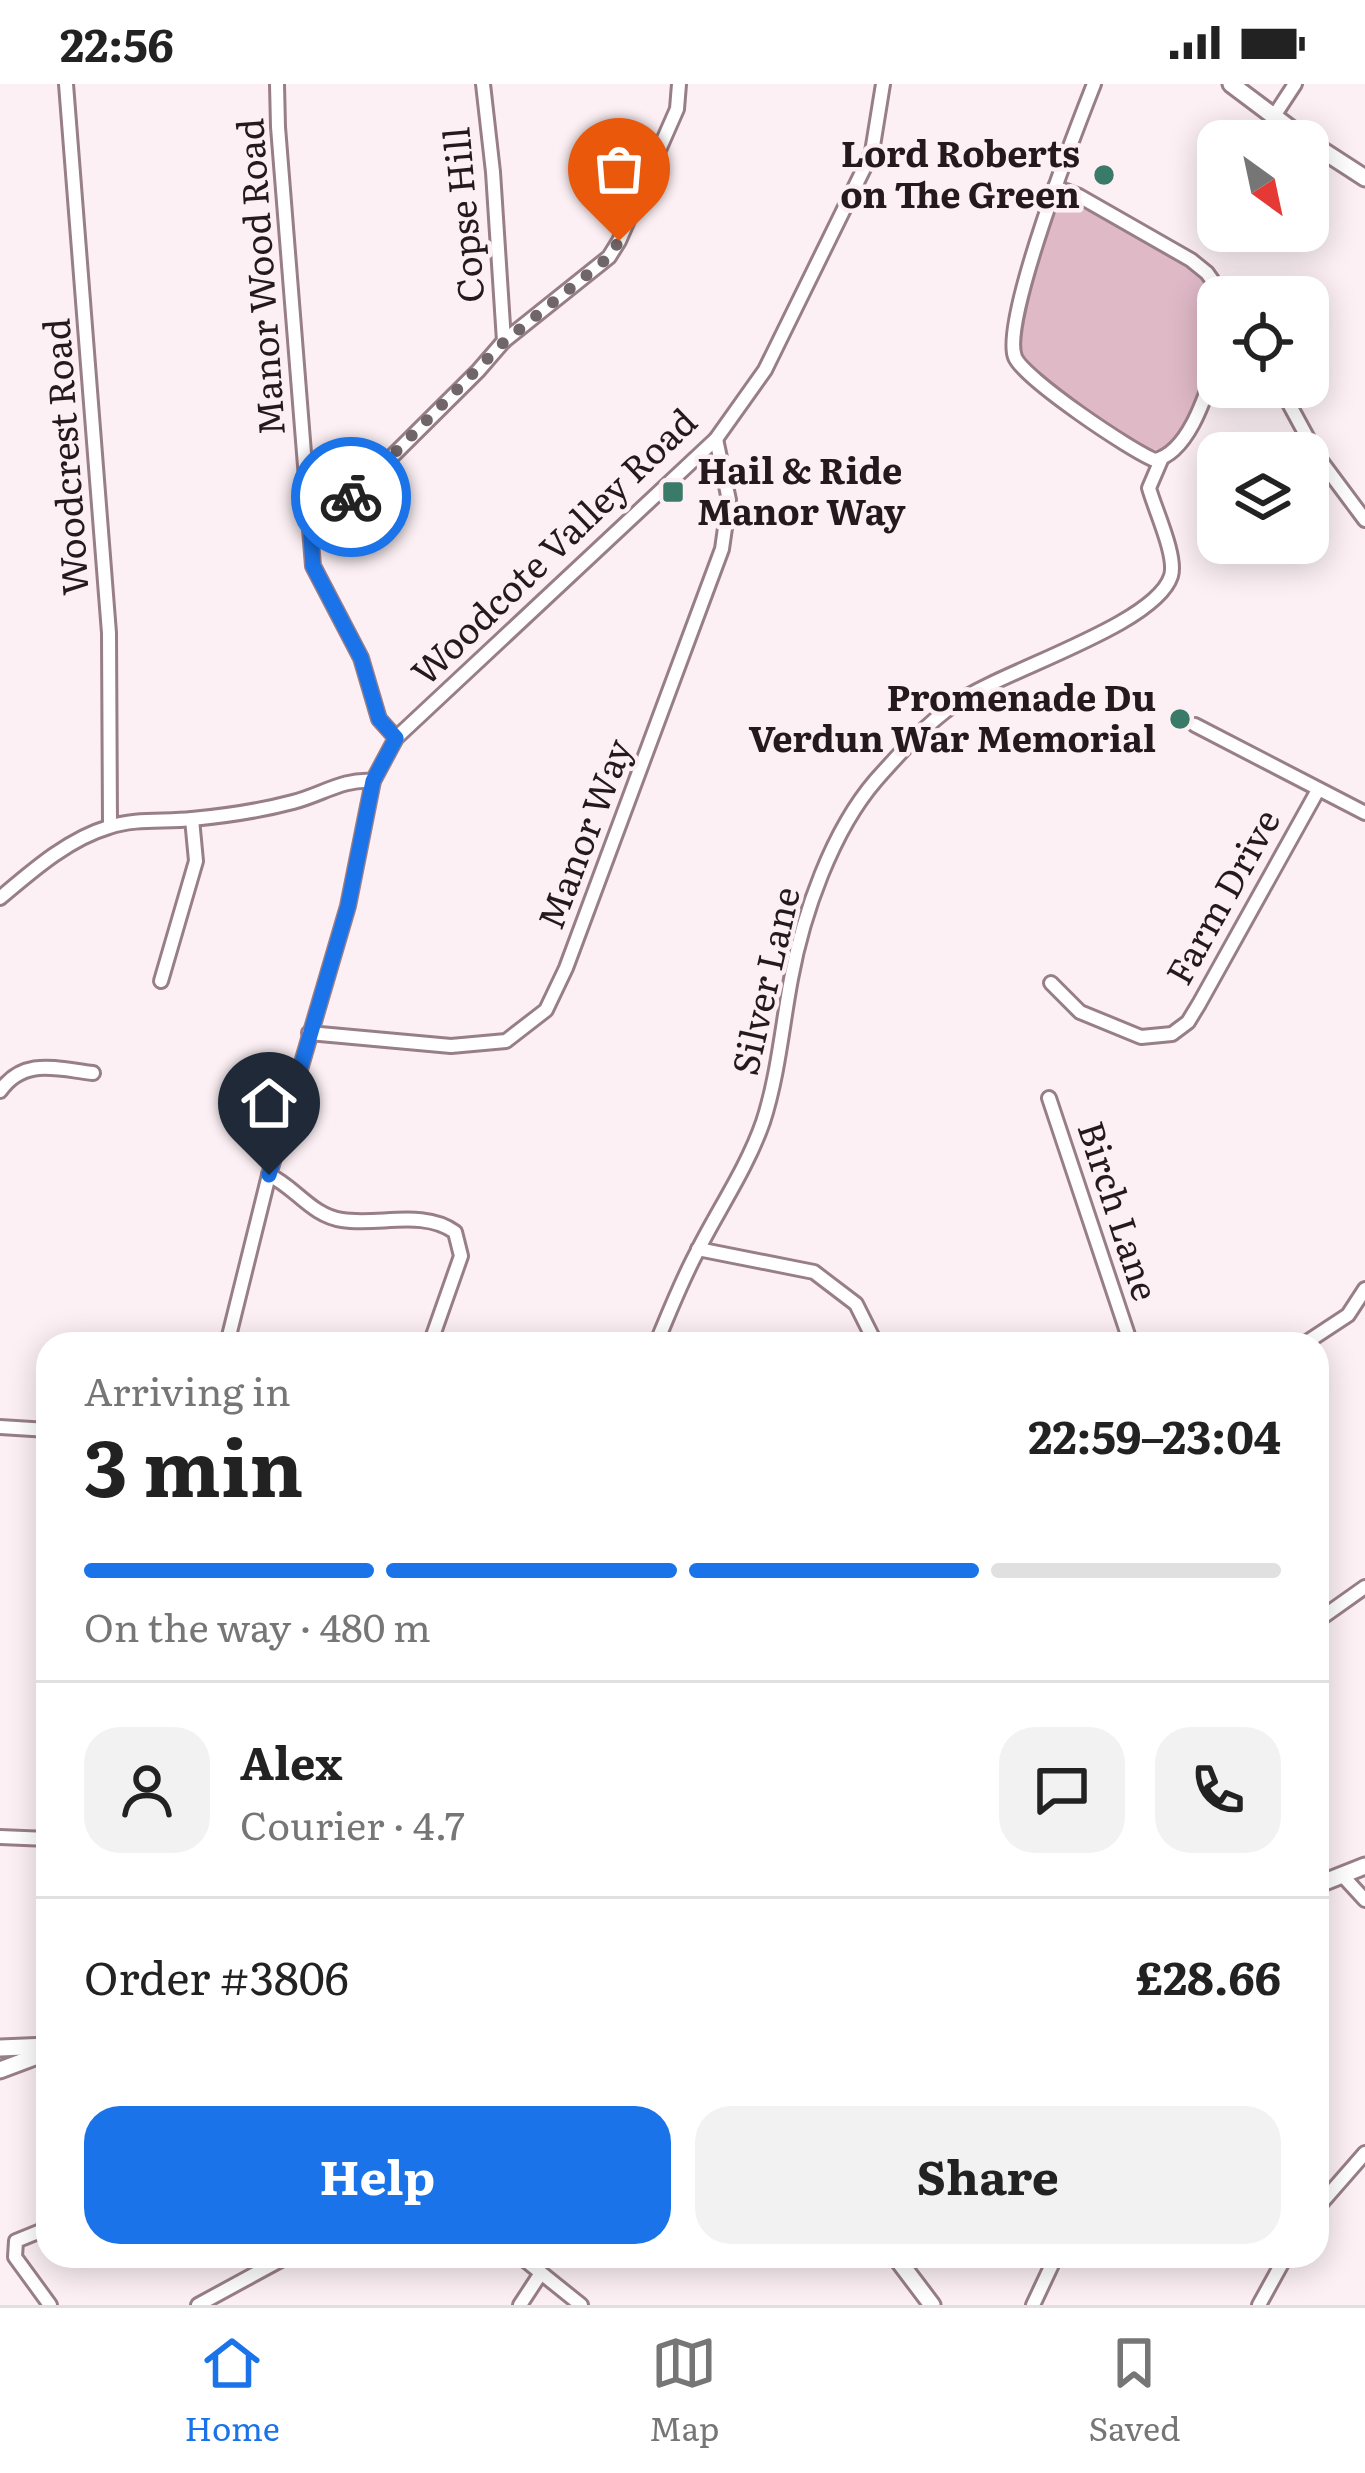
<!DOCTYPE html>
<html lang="en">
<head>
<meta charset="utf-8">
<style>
	:root { --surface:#fff; --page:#f2f2f2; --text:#222; --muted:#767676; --line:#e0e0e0; --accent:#1a73e8 }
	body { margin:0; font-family:Literata,serif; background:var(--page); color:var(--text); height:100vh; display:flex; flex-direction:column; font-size:45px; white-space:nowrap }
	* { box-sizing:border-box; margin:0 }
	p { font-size:39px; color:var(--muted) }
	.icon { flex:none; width:66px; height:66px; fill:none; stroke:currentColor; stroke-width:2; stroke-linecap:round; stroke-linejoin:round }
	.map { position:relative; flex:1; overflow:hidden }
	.panel { position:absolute; left:36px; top:1248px; width:1293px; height:936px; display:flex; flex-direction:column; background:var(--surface); border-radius:36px; box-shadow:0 6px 30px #0003 }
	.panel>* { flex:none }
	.needle { width:78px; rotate:147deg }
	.tools { position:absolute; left:1197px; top:36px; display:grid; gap:24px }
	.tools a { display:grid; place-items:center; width:132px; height:132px; border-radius:24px; background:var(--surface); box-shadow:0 6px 30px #0003; font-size:60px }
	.pin { position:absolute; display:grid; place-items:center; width:102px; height:102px; color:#fff; margin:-123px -51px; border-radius:50% 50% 50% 0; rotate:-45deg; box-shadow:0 0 12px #0007 }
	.pin .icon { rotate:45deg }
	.courier { position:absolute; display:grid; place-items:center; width:120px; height:120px; margin:-60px; border:9px solid #1a73e8; border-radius:50%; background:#fff; color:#222; box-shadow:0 3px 15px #0007 }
	.summary em { font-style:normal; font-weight:700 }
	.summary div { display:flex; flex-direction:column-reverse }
	.summary { display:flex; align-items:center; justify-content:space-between; height:204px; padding:0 48px }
	h1 { font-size:78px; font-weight:700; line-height:90px }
	.bar { display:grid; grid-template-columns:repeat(4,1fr); gap:18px 12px; align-content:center; height:144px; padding:0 48px }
	.bar i { height:15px; border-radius:9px; background:var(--line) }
	.bar .current { background:var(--accent) }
	.bar p { grid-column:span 4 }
	.line { display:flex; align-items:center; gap:30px; padding:0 48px; border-top:3px solid var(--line) }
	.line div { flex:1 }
	.round { display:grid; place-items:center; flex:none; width:126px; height:126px; border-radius:36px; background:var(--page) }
	.button { display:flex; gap:24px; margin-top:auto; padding:24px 48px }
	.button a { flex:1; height:138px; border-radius:36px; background:var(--accent); color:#fff; font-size:48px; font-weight:700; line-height:138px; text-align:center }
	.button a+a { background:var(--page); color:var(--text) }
	.status { display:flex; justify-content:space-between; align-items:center; height:84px; padding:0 60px; background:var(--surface); direction:ltr }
	.status svg { height:33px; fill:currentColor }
	.tabs { display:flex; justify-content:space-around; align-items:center; height:168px; border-top:3px solid var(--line); background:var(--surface); font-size:33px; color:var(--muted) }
	.tabs a { display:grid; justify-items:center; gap:6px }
	.tabs .current { color:var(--accent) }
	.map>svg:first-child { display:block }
	.green { fill:#e0b9c7 }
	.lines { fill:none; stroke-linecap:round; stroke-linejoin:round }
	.minor-casing { stroke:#987e87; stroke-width:18 }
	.major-casing { stroke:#987e87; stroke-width:21 }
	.minor { stroke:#fff; stroke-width:12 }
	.major { stroke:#fff; stroke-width:15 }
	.done { stroke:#706568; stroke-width:12; stroke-dasharray:0 21.6 }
	.route { stroke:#1a73e8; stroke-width:15 }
	.poi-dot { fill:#3a7a68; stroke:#fcf0f4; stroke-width:4.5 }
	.labels { text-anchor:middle; stroke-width:9; stroke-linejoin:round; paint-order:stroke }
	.poi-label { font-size:36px; font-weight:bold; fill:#241a1d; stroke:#fcf0f4; text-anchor:end }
	.street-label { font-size:36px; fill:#241a1d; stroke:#fcf0f4 }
</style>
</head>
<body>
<div class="status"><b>22:56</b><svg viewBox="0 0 49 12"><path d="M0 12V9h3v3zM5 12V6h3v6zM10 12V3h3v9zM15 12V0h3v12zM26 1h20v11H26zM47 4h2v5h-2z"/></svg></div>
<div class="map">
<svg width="1365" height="2221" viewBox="0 0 1365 2221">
	<rect width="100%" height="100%" fill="#fcf0f4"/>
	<path class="green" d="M1063 116C1081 118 1185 176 1200 190 1206 195 1212 205 1215 212 1225 240 1197 330 1180 352 1171 363 1161 368 1148 365 1122 359 1058 306 1034 288 1026 281 1020 274 1019 264 1016 243 1045 155 1052 129L1057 120Z"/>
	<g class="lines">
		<defs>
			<g id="minor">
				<path d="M66 0 109 549 110 742"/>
				<path d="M277 0 278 43 313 482 361 574 379 635 396 654"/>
				<path d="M483 0 493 88 504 257"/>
				<path d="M1094 0C1077 43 1001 237 1015 273 1023 294 1131 367 1155 376 1190 368 1207 307 1218 275"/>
				<path d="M1274 32 1295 0"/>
				<path d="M1055 103 1079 112 1191 176 1207 189 1224 213"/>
				<path d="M1280 303 1318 373 1365 436"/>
				<path d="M311 453 478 287 504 257 609 173 619 157 677 25 679 0"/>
				<path d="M1195 641 1365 729"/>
				<path d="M0 814C32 787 68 755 109 743 135 734 165 738 192 735 223 732 263 726 293 718 321 711 344 694 373 697"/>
				<path d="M161 897 196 777 192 735"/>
				<path d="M1051 899 1080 928 1141 953 1172 950 1188 938 1199 920 1318 706"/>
				<path d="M309 949 451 962 506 957 546 926 566 884 722 465 729 416 716 355"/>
				<path d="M0 1007C24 973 57 985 93 989"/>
				<path d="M1049 1014 1131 1260"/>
				<path d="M269 1091C295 1103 312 1132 342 1136 378 1142 423 1125 455 1148L461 1172 430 1260"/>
				<path d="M698 1165 814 1188 856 1220 876 1260"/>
				<path d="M227 1260 269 1091 348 822 373 697 396 654 716 355 765 286 872 68 883 0"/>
				<path d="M656 1260C669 1229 681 1198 697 1168 718 1126 747 1084 763 1038 778 992 782 943 791 895 803 830 832 747 876 696 900 669 925 641 955 620 1000 587 1155 542 1171 492 1177 472 1155 426 1149 404L1161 376"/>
				<path d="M1304 1260 1348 1231 1365 1205"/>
				<path d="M0 1343 48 1346"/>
				<path d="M1317 1537 1365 1503"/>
				<path d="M0 1753 48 1755"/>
				<path d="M1342 1791 1365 1816"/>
				<path d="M1317 2124 1365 2069"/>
				<path d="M48 2144 16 2157 15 2173 50 2221"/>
				<path d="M520 2172 581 2221"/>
				<path d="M198 2221 288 2172"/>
				<path d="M520 2221 541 2189"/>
				<path d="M1033 2221 1056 2172"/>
				<path d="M1259 2221 1286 2172"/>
			</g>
			<g id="major">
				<path d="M1231 0 1307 57"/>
				<path d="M1308 57 1365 94"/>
				<path d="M1317 1801 1365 1782"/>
				<path d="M0 1964 48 1962"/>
				<path d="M0 1986 48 1968"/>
				<path d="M895 2172 932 2221"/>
			</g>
		</defs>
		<use href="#minor" class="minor-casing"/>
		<use href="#major" class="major-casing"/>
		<use href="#minor" class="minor"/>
		<use href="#major" class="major"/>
	</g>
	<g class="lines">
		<path class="done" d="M351 413 505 257 609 173 619 157"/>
		<path class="route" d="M269 1091 348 822 373 697 396 654 379 635 361 574 313 482 311 452 351 413"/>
	</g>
	<g class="poi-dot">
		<circle cx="1104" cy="91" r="12"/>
		<rect x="661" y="396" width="24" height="24" rx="6"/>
		<circle cx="1180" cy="635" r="12"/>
	</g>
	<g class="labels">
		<g class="poi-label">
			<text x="1080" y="83">Lord Roberts<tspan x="1080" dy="41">on The Green</tspan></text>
			<text x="697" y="400" text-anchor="start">Hail &amp; Ride<tspan x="697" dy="41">Manor Way</tspan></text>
			<text x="1156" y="627">Promenade Du<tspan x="1156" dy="41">Verdun War Memorial</tspan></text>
		</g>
		<g class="street-label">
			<text transform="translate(464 131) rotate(-95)" y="13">Copse Hill</text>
			<text transform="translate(261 193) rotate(-94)" y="13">Manor Wood Road</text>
			<text transform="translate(66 373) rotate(-94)" y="13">Woodcrest Road</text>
			<text transform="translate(554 463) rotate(-44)" y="13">Woodcote Valley Road</text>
			<text transform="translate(585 750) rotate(-69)" y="13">Manor Way</text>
			<text transform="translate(1223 813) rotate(-61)" y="13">Farm Drive</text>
			<text transform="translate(766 897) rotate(-77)" y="13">Silver Lane</text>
			<text transform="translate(1118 1127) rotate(72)" y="13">Birch Lane</text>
		</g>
	</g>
</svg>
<div class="tools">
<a><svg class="needle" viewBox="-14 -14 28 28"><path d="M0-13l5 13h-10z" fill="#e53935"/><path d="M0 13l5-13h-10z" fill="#767676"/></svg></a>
<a><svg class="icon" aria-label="locate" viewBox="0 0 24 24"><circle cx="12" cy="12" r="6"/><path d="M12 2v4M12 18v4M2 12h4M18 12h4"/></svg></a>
<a><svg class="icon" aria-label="layers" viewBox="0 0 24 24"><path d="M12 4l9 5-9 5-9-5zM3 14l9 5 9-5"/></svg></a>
</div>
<div class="pin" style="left:619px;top:157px;background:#ea580c"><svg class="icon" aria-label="bag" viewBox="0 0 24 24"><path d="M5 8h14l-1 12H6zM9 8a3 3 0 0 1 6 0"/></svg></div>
<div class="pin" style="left:269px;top:1091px;background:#1f2937"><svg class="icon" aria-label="home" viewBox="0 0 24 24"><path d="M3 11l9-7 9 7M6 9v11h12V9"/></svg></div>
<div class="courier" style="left:351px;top:413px"><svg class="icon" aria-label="bike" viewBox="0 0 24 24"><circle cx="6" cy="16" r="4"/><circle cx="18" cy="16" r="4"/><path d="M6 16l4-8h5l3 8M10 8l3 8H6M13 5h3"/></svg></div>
<section class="panel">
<div class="summary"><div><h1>3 min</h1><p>Arriving in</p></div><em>22:59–23:04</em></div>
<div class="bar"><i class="current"></i><i class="current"></i><i class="current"></i><i></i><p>On the way · 480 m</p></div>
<div class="line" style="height:216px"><a class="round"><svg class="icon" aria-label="person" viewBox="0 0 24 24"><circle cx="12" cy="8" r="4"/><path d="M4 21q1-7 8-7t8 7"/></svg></a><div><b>Alex</b><p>Courier · 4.7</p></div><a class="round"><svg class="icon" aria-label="chat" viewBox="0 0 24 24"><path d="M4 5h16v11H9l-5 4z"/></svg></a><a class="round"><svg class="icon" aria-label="phone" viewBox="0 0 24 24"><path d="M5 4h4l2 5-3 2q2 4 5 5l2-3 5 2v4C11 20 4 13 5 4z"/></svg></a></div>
<div class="line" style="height:156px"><div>Order #3806</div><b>£28.66</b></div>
<div class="button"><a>Help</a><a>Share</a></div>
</section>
</div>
<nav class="tabs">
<a class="current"><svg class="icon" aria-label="home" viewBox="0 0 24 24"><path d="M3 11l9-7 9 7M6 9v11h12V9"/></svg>Home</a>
<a><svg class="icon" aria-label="map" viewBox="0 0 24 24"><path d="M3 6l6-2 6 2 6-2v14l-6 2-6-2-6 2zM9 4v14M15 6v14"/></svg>Map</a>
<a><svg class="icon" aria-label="saved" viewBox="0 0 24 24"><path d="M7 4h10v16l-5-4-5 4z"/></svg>Saved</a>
</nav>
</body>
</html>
